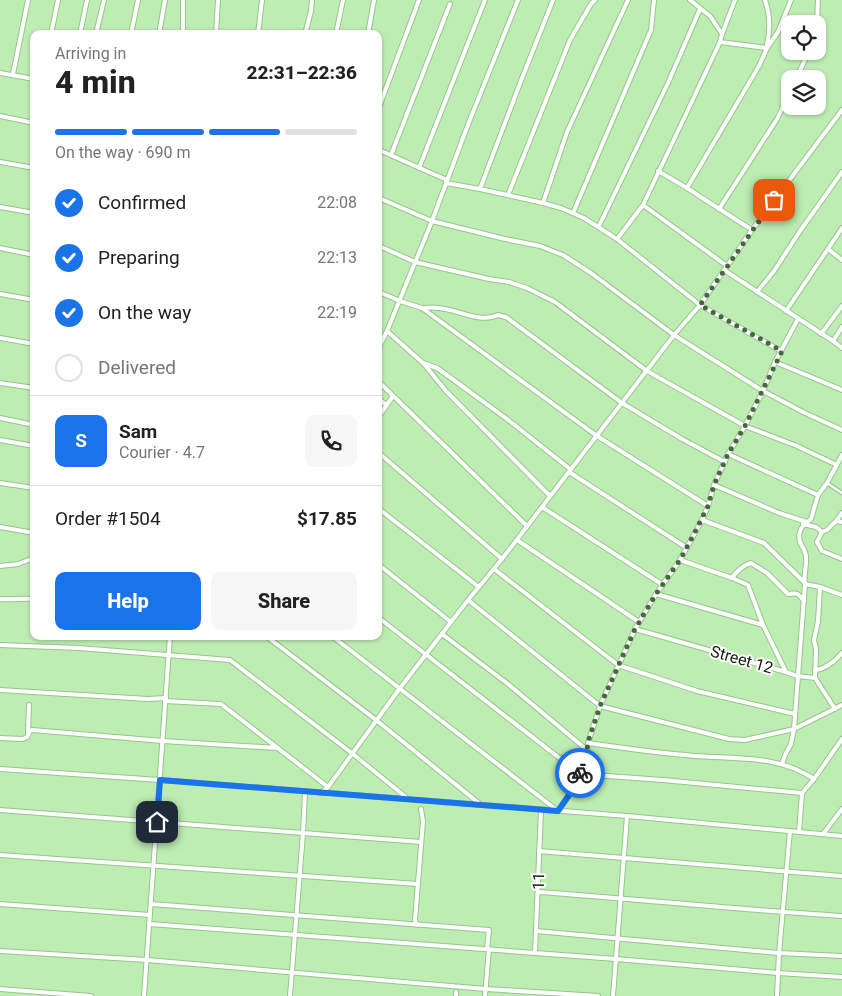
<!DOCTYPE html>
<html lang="en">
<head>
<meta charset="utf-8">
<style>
	:root { --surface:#fff; --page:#f6f6f6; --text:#222; --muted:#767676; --line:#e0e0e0; --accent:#1a73e8 }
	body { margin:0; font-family:Roboto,sans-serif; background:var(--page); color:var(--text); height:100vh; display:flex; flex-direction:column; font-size:19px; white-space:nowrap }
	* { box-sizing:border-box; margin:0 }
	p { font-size:16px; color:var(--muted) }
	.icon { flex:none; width:28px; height:28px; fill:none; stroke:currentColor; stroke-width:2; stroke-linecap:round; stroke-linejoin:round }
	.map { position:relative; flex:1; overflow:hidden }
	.details { position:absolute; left:30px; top:30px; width:352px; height:610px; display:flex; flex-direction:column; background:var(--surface); border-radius:10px; box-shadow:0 1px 4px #0004 }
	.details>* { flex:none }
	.controls { position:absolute; left:781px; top:15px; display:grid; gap:10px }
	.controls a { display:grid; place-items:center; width:45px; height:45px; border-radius:10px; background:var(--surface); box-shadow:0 1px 4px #0004; font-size:25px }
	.pin { position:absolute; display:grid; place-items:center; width:42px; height:42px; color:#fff; margin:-21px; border-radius:10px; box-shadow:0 2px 8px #0006 }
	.courier { position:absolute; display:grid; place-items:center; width:50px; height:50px; margin:-25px; border:4px solid #1a73e8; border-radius:50%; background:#fff; color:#222; box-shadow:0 1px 6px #0007 }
	.headline em { font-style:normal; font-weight:800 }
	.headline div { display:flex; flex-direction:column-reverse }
	.headline { display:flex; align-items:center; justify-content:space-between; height:85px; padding:0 25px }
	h1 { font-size:32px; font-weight:800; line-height:38px }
	.bar { display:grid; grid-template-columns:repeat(4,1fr); gap:8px 5px; align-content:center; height:60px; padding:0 25px }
	.bar i { height:6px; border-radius:4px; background:var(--line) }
	.bar .selected { background:var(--accent) }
	.bar p { grid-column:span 4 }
	.line { display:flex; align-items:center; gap:12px; padding:0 25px; border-top:1px solid var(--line) }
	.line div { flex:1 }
	.round { display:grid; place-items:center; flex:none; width:52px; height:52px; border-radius:10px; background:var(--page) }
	ol { padding:0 25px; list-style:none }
	li { display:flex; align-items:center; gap:15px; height:55px }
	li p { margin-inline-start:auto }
	li .icon { padding:5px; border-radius:50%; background:var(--accent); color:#fff; stroke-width:4 }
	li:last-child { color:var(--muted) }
	li i { width:28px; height:28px; border:2px solid var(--line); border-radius:50% }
	.button { display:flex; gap:10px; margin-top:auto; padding:10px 25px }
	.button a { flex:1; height:58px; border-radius:10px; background:var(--accent); color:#fff; font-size:20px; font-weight:800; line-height:58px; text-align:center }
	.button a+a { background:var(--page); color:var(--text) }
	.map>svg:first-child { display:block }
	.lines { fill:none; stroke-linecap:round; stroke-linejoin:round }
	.pedestrian-casing { stroke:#97c58c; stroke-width:5 }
	.minor-casing { stroke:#97c58c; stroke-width:6 }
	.pedestrian { stroke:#fff; stroke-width:2.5 }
	.minor { stroke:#fff; stroke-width:4 }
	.done { stroke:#4a6543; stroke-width:5; stroke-dasharray:0 9 }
	.route { stroke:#1a73e8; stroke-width:6 }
	.labels { text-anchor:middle; stroke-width:4; stroke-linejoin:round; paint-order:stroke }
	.street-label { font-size:16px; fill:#0b1c07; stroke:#fff }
</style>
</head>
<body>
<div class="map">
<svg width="842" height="996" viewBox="0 0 842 996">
	<rect width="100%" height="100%" fill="#beedb3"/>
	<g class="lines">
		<defs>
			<path id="pedestrian" d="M827 483 842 493"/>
			<g id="minor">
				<path d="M765 0C770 14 770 31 767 45"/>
				<path d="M817 24 818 0"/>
				<path d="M51 34 58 0"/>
				<path d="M80 34 87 0"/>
				<path d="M96 34 104 0"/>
				<path d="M131 34 138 0"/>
				<path d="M159 34 165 0"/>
				<path d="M183 34V0"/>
				<path d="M216 34 218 0"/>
				<path d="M258 34 262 0"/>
				<path d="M305 34 311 11 312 0"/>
				<path d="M336 34 343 0"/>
				<path d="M368 34 374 0"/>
				<path d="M722 34 735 0"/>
				<path d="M767 48 778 32 791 0"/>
				<path d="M0 73 34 79"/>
				<path d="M13 74 28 0"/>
				<path d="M796 79 809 51"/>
				<path d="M379 107 419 0"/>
				<path d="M0 116 34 123"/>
				<path d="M379 150 447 180"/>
				<path d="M391 155 450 4"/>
				<path d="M0 162 34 168"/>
				<path d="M419 168 485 0"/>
				<path d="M658 171 687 188 752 230"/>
				<path d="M446 183 480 189 543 203 561 208 584 218 617 239 700 305 781 351"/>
				<path d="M687 188 759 66 767 48 720 42 722 34 710 16 690 0"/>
				<path d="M480 189 522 78 553 0"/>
				<path d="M508 195 570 40 591 4 595 0"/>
				<path d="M379 198 432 221 505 239 540 246 563 255 591 273 674 335 763 391 805 413 842 430"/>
				<path d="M543 203 567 132 628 0"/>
				<path d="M643 205 727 266"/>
				<path d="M0 207 34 213"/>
				<path d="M719 209 777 119 790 92"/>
				<path d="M573 213 651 30 654 0"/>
				<path d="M599 226 668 83 700 9"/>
				<path d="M617 239 643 205 720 42"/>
				<path d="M379 246 415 262 489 279 509 282 527 288 555 302 647 371 745 426 797 446 837 465"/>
				<path d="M0 248 34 255"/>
				<path d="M828 249 842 260"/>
				<path d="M724 270 833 341 842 348"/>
				<path d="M379 292 400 301 422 308 597 436 708 506"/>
				<path d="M757 292 774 271 800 231 842 172"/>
				<path d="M0 294 34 300"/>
				<path d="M422 308C427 308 433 307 438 308 458 309 479 324 498 315L506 317 622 403 682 439 725 462"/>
				<path d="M786 311 842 228"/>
				<path d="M387 331 423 363 437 368 451 378 507 419 570 469"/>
				<path d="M821 334 842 306"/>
				<path d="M0 338 34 344"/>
				<path d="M833 341 842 327"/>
				<path d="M379 347 387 331 432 221 469 122 518 0"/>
				<path d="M775 362 842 390"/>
				<path d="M424 364 446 391 550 496"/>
				<path d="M379 382 527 526"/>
				<path d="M0 383 34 388"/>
				<path d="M379 399 386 405"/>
				<path d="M379 416 393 396"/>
				<path d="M0 418 34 425"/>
				<path d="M0 440 34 446"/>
				<path d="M379 453 502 559"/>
				<path d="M728 454 818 495"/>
				<path d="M569 472 687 548"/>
				<path d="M0 483 34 488"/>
				<path d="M714 485 779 513 807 522"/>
				<path d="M542 507 663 585"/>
				<path d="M379 509 479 587"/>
				<path d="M702 520 764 543 804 582"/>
				<path d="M836 521 842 513"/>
				<path d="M803 524 816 527 822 532 817 542 822 551 842 559"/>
				<path d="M0 527 34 533"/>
				<path d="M822 532 827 530 836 521 842 522"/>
				<path d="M517 540 639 622"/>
				<path d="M680 560 732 578 748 585 763 625 786 672"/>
				<path d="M379 565 451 622"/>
				<path d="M0 566 18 564 34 558"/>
				<path d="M494 569 618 665 697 691 795 714"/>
				<path d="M732 578C737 571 743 565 751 563L767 573 788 594C797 593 797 592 804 601"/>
				<path d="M805 584 820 587 818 621 814 640 816 649 815 678"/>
				<path d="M820 587 842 595"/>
				<path d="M656 594 763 625"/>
				<path d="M0 599C11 600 22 598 34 599"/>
				<path d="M468 600 600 706 729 739 745 740 794 729 842 705"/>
				<path d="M379 618 580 774 663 780 802 793"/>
				<path d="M635 629 786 672 797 676 815 678 835 709"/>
				<path d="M442 634 508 684 587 750"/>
				<path d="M266 636 376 720 480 804"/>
				<path d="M332 636 558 811 578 782 587 750 588 743 600 706 635 629 656 594 680 560 702 520 708 506 714 485 728 454 745 426 763 391 775 362 798 319"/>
				<path d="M0 645 79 648 230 660 353 754 407 798"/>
				<path d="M815 670C826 669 835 661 842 653"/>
				<path d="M0 690 148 699 166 698"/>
				<path d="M165 701 221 704 328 787"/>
				<path d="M28 733 29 705"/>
				<path d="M0 738 23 739 27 737 30 731 32 730 163 741 277 748"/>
				<path d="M588 743C623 748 659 753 695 756 737 759 778 755 814 779"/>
				<path d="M782 764 785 755 791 744 794 729 805 584C803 576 807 566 806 557 806 551 802 547 800 542 797 530 803 525 811 519L818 495 827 483 842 455"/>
				<path d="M0 769 160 780 627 816 842 836"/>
				<path d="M321 793 328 787 400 688 468 600 502 559 674 335 700 305 752 230 842 110"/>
				<path d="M0 810 421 842"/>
				<path d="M799 832 802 793 814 779 842 739"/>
				<path d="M823 834 842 809"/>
				<path d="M539 851 842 876"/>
				<path d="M0 855 418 884"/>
				<path d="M538 892C639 899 740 910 842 916"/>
				<path d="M0 904 150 915"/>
				<path d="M151 904 489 930 487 949"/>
				<path d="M150 924 616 959 778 973 842 977"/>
				<path d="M417 925 415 920 423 821 421 809"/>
				<path d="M536 931 779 953 842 956"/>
				<path d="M0 951 147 960 486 989 598 996"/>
				<path d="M535 952 541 810"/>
				<path d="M0 989 91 996"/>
				<path d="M144 996 170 636"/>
				<path d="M290 996 303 833 305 792"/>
				<path d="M456 996V992"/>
				<path d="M485 996 489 949"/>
				<path d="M613 996 627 816"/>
				<path d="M777 996 779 953 790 831"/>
			</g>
		</defs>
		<use href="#pedestrian" class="pedestrian-casing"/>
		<use href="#minor" class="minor-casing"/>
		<use href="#pedestrian" class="pedestrian"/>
		<use href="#minor" class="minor"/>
	</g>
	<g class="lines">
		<path class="done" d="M580 773 587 750 588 742 600 706 635 629 656 594 680 560 694 534 708 506 714 485 728 454 745 426 782 351 700 305 774 200"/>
		<path class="route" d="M157 822 160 780 558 811 578 782 580 773"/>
	</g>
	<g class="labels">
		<g class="street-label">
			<text transform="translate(742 659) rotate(16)" y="6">Street 12</text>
			<text transform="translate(538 881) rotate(-88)" y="6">11</text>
		</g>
	</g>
</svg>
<div class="controls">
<a><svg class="icon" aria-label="locate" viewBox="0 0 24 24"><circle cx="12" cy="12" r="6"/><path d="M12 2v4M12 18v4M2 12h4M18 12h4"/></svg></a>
<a><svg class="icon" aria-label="layers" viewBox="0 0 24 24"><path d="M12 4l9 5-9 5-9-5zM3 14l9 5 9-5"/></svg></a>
</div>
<div class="pin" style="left:774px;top:200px;background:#ea580c"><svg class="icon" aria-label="bag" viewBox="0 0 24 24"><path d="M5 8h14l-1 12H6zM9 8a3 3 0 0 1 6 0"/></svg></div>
<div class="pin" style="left:157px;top:822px;background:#1f2937"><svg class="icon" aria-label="home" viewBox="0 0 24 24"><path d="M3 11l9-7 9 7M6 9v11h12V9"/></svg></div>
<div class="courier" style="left:580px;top:773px"><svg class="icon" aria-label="bike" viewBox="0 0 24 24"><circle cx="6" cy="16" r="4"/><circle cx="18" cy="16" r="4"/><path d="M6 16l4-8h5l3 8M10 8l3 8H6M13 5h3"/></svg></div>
<section class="details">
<div class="headline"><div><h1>4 min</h1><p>Arriving in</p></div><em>22:31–22:36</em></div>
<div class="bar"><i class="selected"></i><i class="selected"></i><i class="selected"></i><i></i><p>On the way · 690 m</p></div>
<ol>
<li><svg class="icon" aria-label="check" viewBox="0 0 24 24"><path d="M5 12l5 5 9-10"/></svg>Confirmed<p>22:08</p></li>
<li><svg class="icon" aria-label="check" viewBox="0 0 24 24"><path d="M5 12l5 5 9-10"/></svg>Preparing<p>22:13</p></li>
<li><svg class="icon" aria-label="check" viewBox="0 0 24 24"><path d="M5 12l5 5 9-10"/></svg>On the way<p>22:19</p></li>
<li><i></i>Delivered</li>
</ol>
<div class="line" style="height:90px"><b class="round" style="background:var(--accent);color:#fff">S</b><div><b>Sam</b><p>Courier · 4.7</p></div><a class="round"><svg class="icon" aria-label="phone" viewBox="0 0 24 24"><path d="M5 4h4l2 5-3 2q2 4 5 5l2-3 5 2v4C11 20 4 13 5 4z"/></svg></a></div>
<div class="line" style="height:65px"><div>Order #1504</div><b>$17.85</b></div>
<div class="button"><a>Help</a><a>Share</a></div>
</section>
</div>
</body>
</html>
